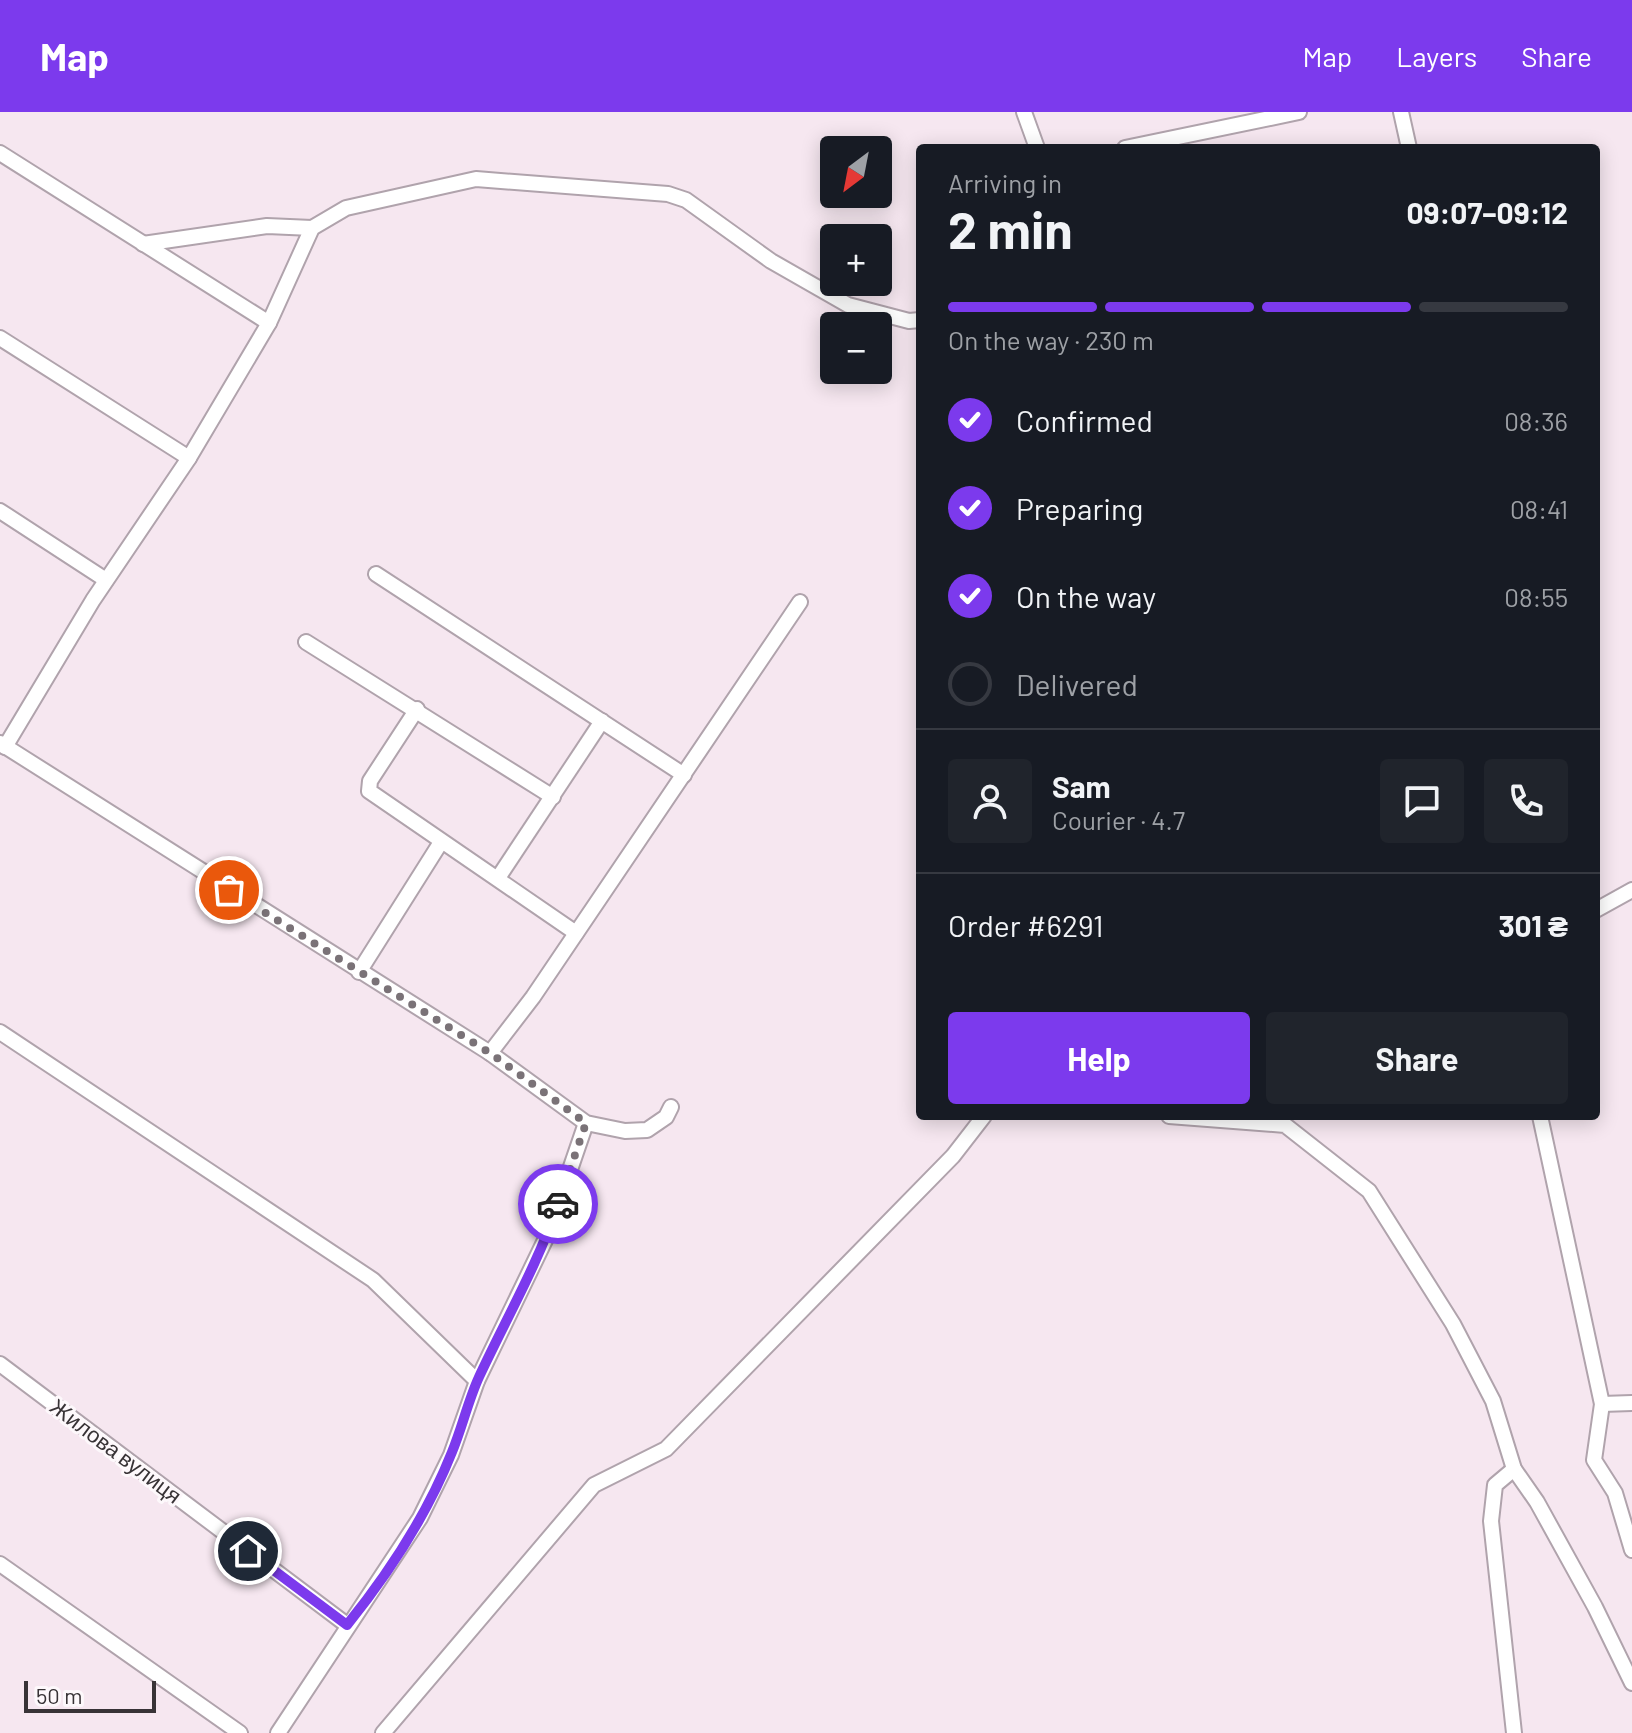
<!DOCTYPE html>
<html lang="en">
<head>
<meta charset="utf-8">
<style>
	:root { --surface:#171b24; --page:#20242c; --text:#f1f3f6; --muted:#9ea1a6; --line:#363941; --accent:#7c3aed }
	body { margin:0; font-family:Barlow,sans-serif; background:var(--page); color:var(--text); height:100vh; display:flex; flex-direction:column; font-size:30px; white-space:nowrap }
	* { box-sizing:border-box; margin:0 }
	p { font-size:26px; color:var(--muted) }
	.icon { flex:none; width:44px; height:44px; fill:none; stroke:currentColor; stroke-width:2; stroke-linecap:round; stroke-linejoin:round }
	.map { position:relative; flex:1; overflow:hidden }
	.drawer { position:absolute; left:916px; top:32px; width:684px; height:976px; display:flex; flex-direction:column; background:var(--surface); border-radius:8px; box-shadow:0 4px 20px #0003 }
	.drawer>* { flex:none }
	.needle { width:52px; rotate:212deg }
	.tools { position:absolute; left:820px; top:24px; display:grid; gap:16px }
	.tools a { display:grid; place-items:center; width:72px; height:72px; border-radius:8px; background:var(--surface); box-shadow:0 4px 20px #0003; font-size:40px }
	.scale { position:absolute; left:24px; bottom:20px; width:132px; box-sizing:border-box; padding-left:8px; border:4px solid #383336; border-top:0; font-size:22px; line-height:28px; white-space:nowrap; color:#383336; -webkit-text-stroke:6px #fdf8fb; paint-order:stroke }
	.pin { position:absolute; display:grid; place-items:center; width:68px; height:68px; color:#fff; margin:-34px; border:4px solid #fff; border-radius:50%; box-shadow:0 2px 8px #0007 }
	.courier { position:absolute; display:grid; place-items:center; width:80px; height:80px; margin:-40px; border:6px solid #7c3aed; border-radius:50%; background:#fff; color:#222; box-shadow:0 2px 10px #0007 }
	.summary em { font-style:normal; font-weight:700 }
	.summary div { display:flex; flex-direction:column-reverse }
	.summary { display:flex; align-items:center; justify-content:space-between; height:136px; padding:0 32px }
	h1 { font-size:52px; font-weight:700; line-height:60px }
	.bar { display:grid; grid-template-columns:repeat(4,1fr); gap:12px 8px; align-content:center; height:96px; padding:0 32px }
	.bar i { height:10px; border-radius:6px; background:var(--line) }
	.bar .on { background:var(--accent) }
	.bar p { grid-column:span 4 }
	.line { display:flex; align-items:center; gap:20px; padding:0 32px; border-top:2px solid var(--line) }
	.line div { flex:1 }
	.round { display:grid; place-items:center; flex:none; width:84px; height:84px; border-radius:8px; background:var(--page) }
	ol { padding:0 32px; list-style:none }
	li { display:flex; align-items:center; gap:24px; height:88px }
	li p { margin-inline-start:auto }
	li .icon { padding:8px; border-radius:50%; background:var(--accent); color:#fff; stroke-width:4 }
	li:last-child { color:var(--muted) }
	li i { width:44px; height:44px; border:4px solid var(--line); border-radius:50% }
	.primary-button { display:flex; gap:16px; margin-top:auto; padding:16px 32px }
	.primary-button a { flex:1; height:92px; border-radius:8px; background:var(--accent); color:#fff; font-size:32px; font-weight:700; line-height:92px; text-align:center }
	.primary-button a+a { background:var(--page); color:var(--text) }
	header { display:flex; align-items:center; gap:48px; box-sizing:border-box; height:112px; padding:0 40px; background:var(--accent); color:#fff }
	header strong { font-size:38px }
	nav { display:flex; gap:44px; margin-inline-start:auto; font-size:28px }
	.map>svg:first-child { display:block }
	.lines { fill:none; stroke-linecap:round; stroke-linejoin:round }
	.street-casing { stroke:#b0a3ac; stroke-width:18 }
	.street { stroke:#fff; stroke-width:14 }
	.done { stroke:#7a7277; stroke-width:8; stroke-dasharray:0 14.4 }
	.route { stroke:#7c3aed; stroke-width:10 }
	.labels { text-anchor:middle; stroke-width:6; stroke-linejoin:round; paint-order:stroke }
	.street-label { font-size:22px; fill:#383336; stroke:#fdf8fb }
</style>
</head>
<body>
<header>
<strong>Map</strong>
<nav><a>Map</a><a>Layers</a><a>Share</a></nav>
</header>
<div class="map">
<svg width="1632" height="1621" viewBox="0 0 1632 1621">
	<rect width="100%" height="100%" fill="#f6e7f0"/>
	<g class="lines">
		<defs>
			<g id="street">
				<path d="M1024 0 1037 36"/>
				<path d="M1401 0 1409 36"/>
				<path d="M1125 36 1299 0"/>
				<path d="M0 41 269 211"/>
				<path d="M143 132 267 114 312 116"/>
				<path d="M0 226 189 346"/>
				<path d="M0 399 106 468"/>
				<path d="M376 462 684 663"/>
				<path d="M306 530 553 685"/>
				<path d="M417 597 370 669 369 679 576 821"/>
				<path d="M0 631 490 941 586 1011 625 1019 647 1018 666 1005 671 995"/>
				<path d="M5 635 93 488 189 346 269 211 312 116 346 96 476 67 668 82 686 88 771 149 848 193 909 209 920 208"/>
				<path d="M498 766 602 609"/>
				<path d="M1596 798 1632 778"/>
				<path d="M359 860 441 730"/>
				<path d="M0 920 373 1168 477 1269"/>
				<path d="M490 941 533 885 800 490"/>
				<path d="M1169 1004 1285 1013 1369 1079 1453 1212 1493 1289 1514 1357 1537 1390 1595 1495 1632 1571"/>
				<path d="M1540 1004 1602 1292 1594 1348 1615 1381 1632 1438"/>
				<path d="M0 1252 347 1513"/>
				<path d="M1602 1292 1632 1291"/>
				<path d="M1514 1357 1495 1373 1491 1409 1514 1621"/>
				<path d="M0 1452 240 1621"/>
				<path d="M278 1621 420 1406 451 1343 477 1269 548 1122 586 1011"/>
				<path d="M383 1621 594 1373 666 1337 953 1044 984 1004"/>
			</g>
		</defs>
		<use href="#street" class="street-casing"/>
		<use href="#street" class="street"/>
	</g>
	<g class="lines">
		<path class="done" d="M229 778 490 941 586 1011 558 1092"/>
		<path class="route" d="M248 1439 347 1513C389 1461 427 1403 452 1340 462 1316 468 1289 479 1265 506 1207 538 1152 558 1092"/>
	</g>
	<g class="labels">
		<g class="street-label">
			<text transform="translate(116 1339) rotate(37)" y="8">Жилова вулиця</text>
		</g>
	</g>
</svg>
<div class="tools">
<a><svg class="needle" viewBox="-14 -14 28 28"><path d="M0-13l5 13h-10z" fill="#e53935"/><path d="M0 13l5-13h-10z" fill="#9ea1a6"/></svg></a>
<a>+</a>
<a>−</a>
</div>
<div class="scale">50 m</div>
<div class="pin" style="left:229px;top:778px;background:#ea580c"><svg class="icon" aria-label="bag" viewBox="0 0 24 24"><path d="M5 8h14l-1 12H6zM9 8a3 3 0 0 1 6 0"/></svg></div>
<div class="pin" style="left:248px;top:1439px;background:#1f2937"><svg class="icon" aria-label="home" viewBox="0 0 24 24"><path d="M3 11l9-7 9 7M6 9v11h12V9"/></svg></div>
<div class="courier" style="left:558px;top:1092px"><svg class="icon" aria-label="car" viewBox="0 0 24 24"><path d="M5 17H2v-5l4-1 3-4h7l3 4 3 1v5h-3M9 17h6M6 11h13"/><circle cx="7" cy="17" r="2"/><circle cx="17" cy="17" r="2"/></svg></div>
<section class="drawer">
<div class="summary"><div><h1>2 min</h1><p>Arriving in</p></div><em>09:07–09:12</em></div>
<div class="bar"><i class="on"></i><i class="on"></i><i class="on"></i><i></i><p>On the way · 230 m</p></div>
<ol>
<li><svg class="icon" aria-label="check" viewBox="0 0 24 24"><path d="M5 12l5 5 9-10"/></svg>Confirmed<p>08:36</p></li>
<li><svg class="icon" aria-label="check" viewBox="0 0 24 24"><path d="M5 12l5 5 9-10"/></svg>Preparing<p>08:41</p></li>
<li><svg class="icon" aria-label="check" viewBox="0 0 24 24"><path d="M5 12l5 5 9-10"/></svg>On the way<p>08:55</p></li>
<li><i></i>Delivered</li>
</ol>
<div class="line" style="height:144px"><a class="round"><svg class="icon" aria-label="person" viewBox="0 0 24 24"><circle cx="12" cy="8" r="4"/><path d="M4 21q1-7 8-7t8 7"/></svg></a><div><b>Sam</b><p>Courier · 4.7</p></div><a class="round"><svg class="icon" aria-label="chat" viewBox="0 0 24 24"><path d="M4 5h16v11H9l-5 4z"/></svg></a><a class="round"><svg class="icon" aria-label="phone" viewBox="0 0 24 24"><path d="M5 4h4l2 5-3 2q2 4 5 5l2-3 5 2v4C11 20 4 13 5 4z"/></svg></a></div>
<div class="line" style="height:104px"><div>Order #6291</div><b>301 ₴</b></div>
<div class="primary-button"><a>Help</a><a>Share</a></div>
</section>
</div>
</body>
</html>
